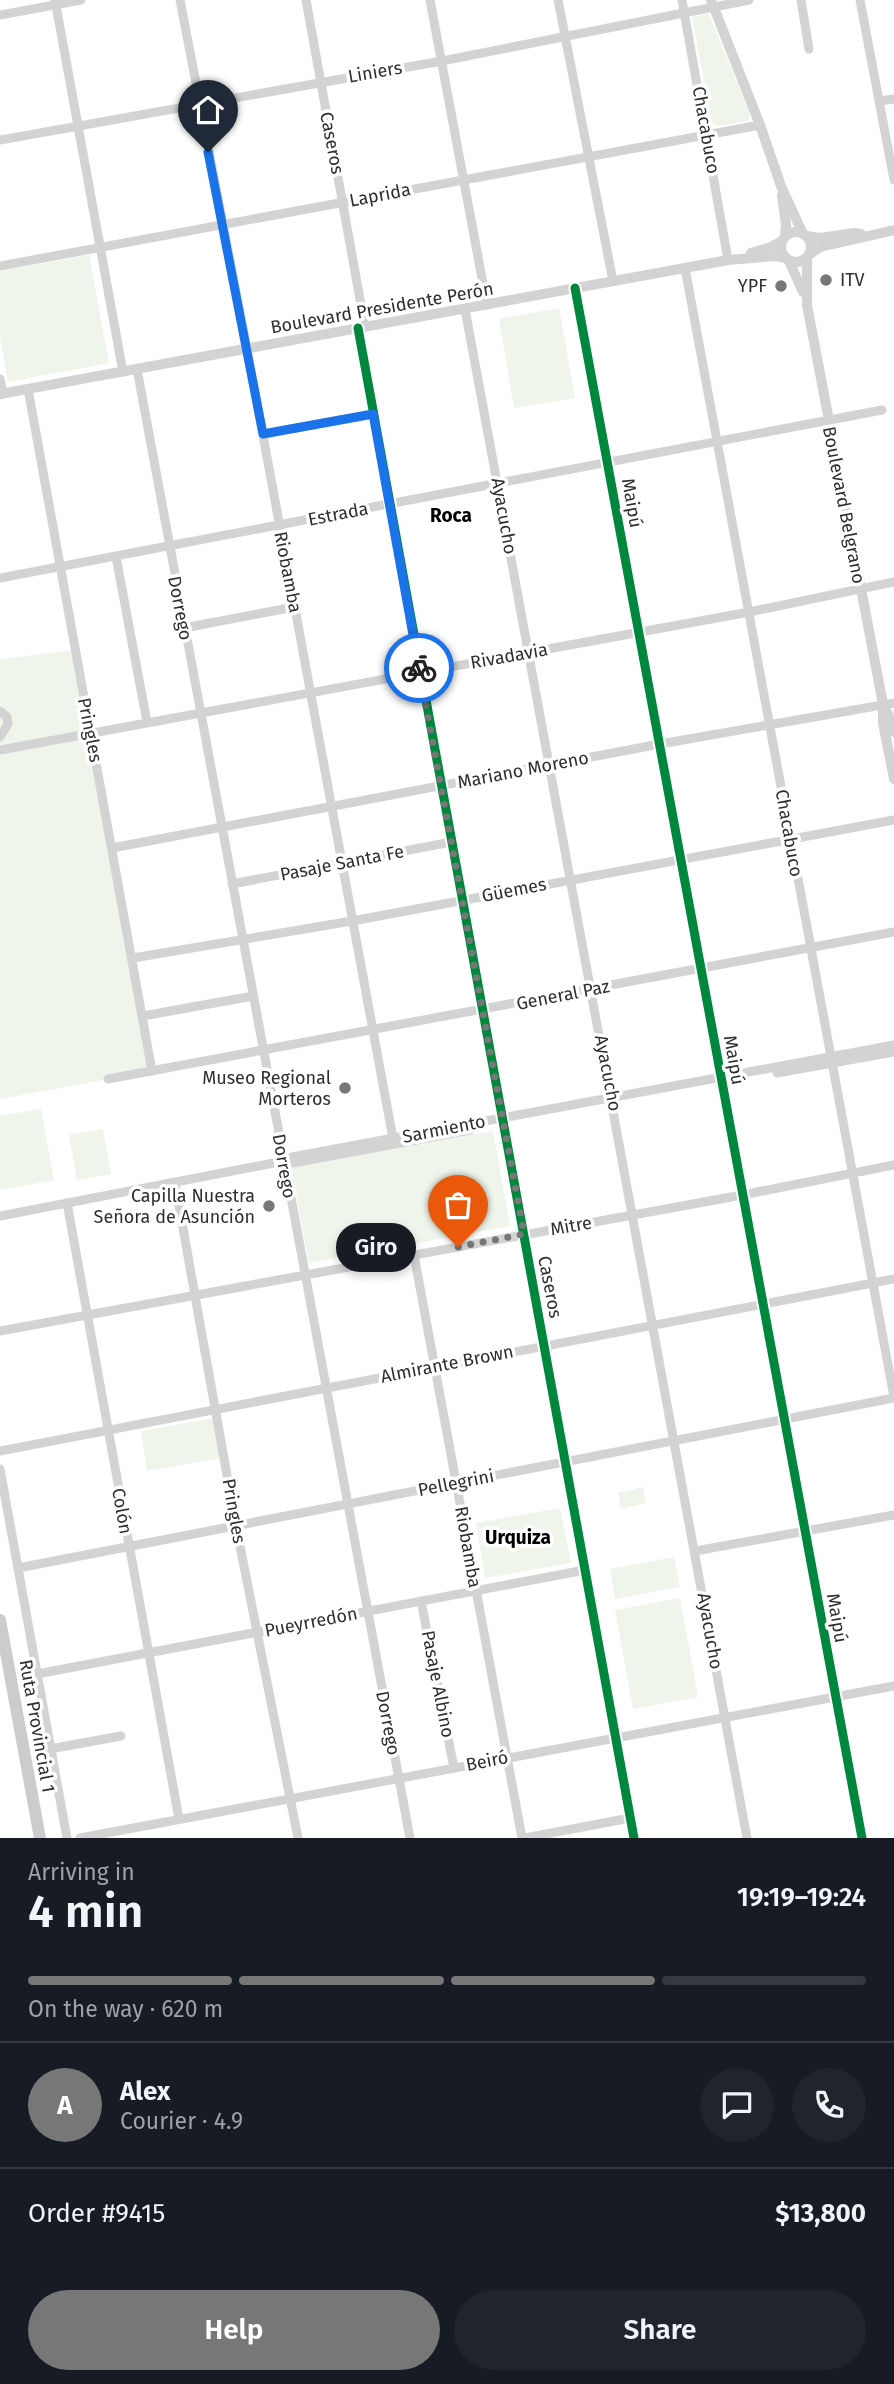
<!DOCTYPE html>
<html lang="en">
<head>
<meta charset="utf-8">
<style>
	:root { --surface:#171b24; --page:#20242c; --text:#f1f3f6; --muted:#9ea1a6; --line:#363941; --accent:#777 }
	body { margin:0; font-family:"Fira Sans",sans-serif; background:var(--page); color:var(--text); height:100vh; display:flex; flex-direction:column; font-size:26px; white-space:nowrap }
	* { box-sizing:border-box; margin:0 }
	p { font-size:23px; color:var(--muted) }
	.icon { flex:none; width:38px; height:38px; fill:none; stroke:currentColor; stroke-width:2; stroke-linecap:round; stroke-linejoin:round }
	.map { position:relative; height:1838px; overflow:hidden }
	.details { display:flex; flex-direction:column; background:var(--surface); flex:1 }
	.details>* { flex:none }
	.pin { position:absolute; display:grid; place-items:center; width:60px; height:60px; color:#fff; margin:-72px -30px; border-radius:50% 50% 50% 0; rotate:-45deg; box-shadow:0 0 7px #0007 }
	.pin .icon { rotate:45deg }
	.courier { position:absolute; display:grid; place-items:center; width:70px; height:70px; margin:-35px; border:5px solid #1a73e8; border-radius:50%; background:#fff; color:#222; box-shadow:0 2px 9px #0007 }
	.bubble { position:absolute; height:49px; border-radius:24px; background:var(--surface); box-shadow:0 4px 10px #0003; font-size:23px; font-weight:600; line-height:49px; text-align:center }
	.overview em { font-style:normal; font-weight:600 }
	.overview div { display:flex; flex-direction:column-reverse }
	.overview { display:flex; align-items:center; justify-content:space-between; height:119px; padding:0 28px }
	h1 { font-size:46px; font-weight:600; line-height:52px }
	.bar { display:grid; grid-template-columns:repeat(4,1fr); gap:10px 7px; align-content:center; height:84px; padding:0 28px }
	.bar i { height:9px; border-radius:5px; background:var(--line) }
	.bar .selected { background:var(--accent) }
	.bar p { grid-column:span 4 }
	.line { display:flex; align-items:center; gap:18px; padding:0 28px; border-top:2px solid var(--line) }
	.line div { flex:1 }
	.round { display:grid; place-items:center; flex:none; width:74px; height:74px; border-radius:37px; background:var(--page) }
	.primary-button { display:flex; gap:14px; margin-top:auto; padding:14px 28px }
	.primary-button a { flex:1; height:80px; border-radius:42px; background:var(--accent); color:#fff; font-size:28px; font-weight:600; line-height:80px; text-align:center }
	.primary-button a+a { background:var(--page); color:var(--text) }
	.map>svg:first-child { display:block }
	.green { fill:#f0f5eb }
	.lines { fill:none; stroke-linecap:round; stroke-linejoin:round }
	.minor { stroke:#d3d3d3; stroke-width:9 }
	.tertiary { stroke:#d3d3d3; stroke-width:10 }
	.secondary { stroke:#ccc; stroke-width:12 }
	.cycleway-casing { stroke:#fff; stroke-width:13 }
	.cycleway { stroke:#00873e; stroke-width:9 }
	.done { stroke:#777; stroke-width:7; stroke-dasharray:0 12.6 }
	.route { stroke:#1a73e8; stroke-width:9 }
	.poi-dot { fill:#777; stroke:#fff; stroke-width:2.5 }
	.labels { text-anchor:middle; stroke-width:7; stroke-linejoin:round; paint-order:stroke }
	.street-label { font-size:18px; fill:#2e2e2e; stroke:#fff }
	.poi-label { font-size:18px; fill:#2e2e2e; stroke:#fff; text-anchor:end }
	.neighbourhood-label { font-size:19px; font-weight:bold; fill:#000; stroke:#fff }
</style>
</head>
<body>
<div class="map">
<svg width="894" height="1838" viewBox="0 0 894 1838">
	<rect width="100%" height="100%" fill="#fff"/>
	<g class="green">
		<path d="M709 14 750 114 748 121 718 126 712 123 692 17Z"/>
		<path d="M89 255 109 363 8 382 0 337V271Z"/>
		<path d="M559 308 575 398 514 408 499 319Z"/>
		<path d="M75 650 152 1071 0 1099V659Z"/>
		<path d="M41 1109 54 1180 0 1190V1116Z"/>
		<path d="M103 1129 111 1174 77 1180 69 1135Z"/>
		<path d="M493 1131 510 1226 309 1263 291 1168Z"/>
		<path d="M214 1418 221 1458 147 1471 141 1431Z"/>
		<path d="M643 1487 646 1503 621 1509 618 1493Z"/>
		<path d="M560 1508 571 1563 485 1578 476 1523Z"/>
		<path d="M674 1557 680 1587 615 1599 610 1569Z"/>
		<path d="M680 1598 698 1697 633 1709 615 1610Z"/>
	</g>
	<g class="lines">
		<g class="minor">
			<path d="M55 0 123 372"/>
			<path d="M180 0 247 349 394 1144"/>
			<path d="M306 0 365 327"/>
			<path d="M430 0 487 305"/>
			<path d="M558 0 613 281"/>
			<path d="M682 0 728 260"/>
			<path d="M801 0 809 49"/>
			<path d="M860 0 894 180"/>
			<path d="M0 15 81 0"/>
			<path d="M879 101 894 99"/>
			<path d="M0 140 442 61 749 0"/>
			<path d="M0 266 760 125"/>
			<path d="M685 268 894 1397"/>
			<path d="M575 288 862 1838"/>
			<path d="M465 309 747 1838"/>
			<path d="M358 328 634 1838"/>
			<path d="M137 369 410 1838"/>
			<path d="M0 379 3 394"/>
			<path d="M28 389 152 1071"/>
			<path d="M263 434 373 414"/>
			<path d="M116 557 147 722"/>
			<path d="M0 578 882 410"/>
			<path d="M184 628 294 607"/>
			<path d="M0 711 7 717 8 724 0 737"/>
			<path d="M0 750 749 612 894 582"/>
			<path d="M112 848 660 744 894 703"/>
			<path d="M232 884 451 842"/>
			<path d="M133 958 352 921 894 820"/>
			<path d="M143 1016 253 996"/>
			<path d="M777 1073 894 1052"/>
			<path d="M108 1079 894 932"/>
			<path d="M284 1161 293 1163 471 1130"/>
			<path d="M175 1183 236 1526 298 1838"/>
			<path d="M67 1203 179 1819"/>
			<path d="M0 1216 284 1161 292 1157 894 1045"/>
			<path d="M414 1255 522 1838"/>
			<path d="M0 1331 742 1195 894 1165"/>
			<path d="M0 1451 894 1279"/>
			<path d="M0 1469 67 1838"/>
			<path d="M695 1551 894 1515"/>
			<path d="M18 1568 894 1398"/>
			<path d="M421 1601 454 1768"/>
			<path d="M37 1674 585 1570"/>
			<path d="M50 1749 121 1736"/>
			<path d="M80 1838 894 1686"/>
			<path d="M525 1838 630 1818"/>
		</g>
		<g class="tertiary">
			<path d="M711 0 760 125 781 186 803 234"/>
			<path d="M782 195 786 225 785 237"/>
			<circle cx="796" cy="247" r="15"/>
			<path d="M807 236 819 238 855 233 861 234"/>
			<path d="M751 253 771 247 782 241"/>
			<path d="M810 254 820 247 894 230"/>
			<path d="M807 258V305L883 704V723L894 779"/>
			<path d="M789 261 803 292"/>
			<path d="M0 394 728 260 775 256 786 258"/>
			<path d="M884 706 891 720 894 732"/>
		</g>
		<path class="secondary" d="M0 1620 40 1838"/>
		<defs>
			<g id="cycleway">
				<path d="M575 288 862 1838"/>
				<path d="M358 328 634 1838"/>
			</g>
		</defs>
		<use href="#cycleway" class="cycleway-casing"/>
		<use href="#cycleway" class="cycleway"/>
	</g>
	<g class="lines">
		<path class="done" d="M419 668 524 1234 458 1247"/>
		<path class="route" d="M208 152 263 434 373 414 419 668"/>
	</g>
	<g class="poi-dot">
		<circle cx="826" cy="280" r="7"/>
		<circle cx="781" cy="286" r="7"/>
		<circle cx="345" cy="1088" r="7"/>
		<circle cx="269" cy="1206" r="7"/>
	</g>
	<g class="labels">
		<g class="street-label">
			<text transform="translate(375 72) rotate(-10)" y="6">Liniers</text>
			<text transform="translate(706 130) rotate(80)" y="6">Chacabuco</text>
			<text transform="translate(332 143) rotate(79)" y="6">Caseros</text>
			<text transform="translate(380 195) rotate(-11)" y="6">Laprida</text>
			<text transform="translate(382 308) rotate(-10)" y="6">Boulevard Presidente Perón</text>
			<text transform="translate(632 503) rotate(80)" y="6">Maipú</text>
			<text transform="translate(844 505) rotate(79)" y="6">Boulevard Belgrano</text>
			<text transform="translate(338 514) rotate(-11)" y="6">Estrada</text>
			<text transform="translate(504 516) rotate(80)" y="6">Ayacucho</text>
			<text transform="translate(288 572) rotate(79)" y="6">Riobamba</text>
			<text transform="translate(180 608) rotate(79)" y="6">Dorrego</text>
			<text transform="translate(509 656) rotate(-10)" y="6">Rivadavia</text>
			<text transform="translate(90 730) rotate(79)" y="6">Pringles</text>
			<text transform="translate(523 770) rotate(-11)" y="6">Mariano Moreno</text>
			<text transform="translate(789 833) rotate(80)" y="6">Chacabuco</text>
			<text transform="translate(342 863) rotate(-11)" y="6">Pasaje Santa Fe</text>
			<text transform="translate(514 890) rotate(-11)" y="6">Güemes</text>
			<text transform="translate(563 995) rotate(-11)" y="6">General Paz</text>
			<text transform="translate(734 1060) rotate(80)" y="6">Maipú</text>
			<text transform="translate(608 1073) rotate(79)" y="6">Ayacucho</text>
			<text transform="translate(444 1129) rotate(-11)" y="6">Sarmiento</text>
			<text transform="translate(284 1166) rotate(80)" y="6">Dorrego</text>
			<text transform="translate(571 1226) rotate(-10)" y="6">Mitre</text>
			<text transform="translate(550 1287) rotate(79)" y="6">Caseros</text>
			<text transform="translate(447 1364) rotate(-11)" y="6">Almirante Brown</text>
			<text transform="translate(456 1483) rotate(-11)" y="6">Pellegrini</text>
			<text transform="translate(122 1511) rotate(80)" y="6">Colón</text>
			<text transform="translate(234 1511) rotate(80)" y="6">Pringles</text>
			<text transform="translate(468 1547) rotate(80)" y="6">Riobamba</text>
			<text transform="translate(837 1618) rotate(80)" y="6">Maipú</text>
			<text transform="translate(311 1622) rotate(-11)" y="6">Pueyrredón</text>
			<text transform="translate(710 1631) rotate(80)" y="6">Ayacucho</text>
			<text transform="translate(438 1684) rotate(79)" y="6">Pasaje Albino</text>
			<text transform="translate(388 1723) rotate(79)" y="6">Dorrego</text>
			<text transform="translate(37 1726) rotate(80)" y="6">Ruta Provincial 1</text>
			<text transform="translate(487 1761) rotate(-11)" y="6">Beiró</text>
		</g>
		<g class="poi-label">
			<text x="840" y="286" text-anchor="start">ITV</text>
			<text x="767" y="292">YPF</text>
			<text x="331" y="1084">Museo Regional<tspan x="331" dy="21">Morteros</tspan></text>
			<text x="255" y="1202">Capilla Nuestra<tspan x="255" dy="21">Señora de Asunción</tspan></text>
		</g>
		<g class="neighbourhood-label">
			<text x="451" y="522">Roca</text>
			<text x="518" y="1544">Urquiza</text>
		</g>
	</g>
</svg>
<div class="pin" style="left:458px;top:1247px;background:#ea580c"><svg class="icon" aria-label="bag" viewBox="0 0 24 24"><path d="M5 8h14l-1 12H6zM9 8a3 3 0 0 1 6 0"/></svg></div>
<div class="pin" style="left:208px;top:152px;background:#1f2937"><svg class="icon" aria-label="home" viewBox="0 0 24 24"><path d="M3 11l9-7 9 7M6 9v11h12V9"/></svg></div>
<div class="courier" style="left:419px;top:668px"><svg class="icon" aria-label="bike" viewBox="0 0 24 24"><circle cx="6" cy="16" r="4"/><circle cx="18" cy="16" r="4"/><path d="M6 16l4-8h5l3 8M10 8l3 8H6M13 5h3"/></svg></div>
<div class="bubble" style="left:336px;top:1223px;width:80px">Giro</div>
</div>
<section class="details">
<div class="overview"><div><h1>4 min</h1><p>Arriving in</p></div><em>19:19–19:24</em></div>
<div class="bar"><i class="selected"></i><i class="selected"></i><i class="selected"></i><i></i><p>On the way · 620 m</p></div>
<div class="line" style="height:126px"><b class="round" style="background:var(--accent);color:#fff">A</b><div><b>Alex</b><p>Courier · 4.9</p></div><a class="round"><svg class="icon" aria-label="chat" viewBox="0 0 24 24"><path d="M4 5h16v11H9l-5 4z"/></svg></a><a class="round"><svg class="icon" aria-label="phone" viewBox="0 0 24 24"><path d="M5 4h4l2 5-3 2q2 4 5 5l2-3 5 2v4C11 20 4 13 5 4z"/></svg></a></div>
<div class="line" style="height:91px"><div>Order #9415</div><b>$13,800</b></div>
<div class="primary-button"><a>Help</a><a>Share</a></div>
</section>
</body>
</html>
